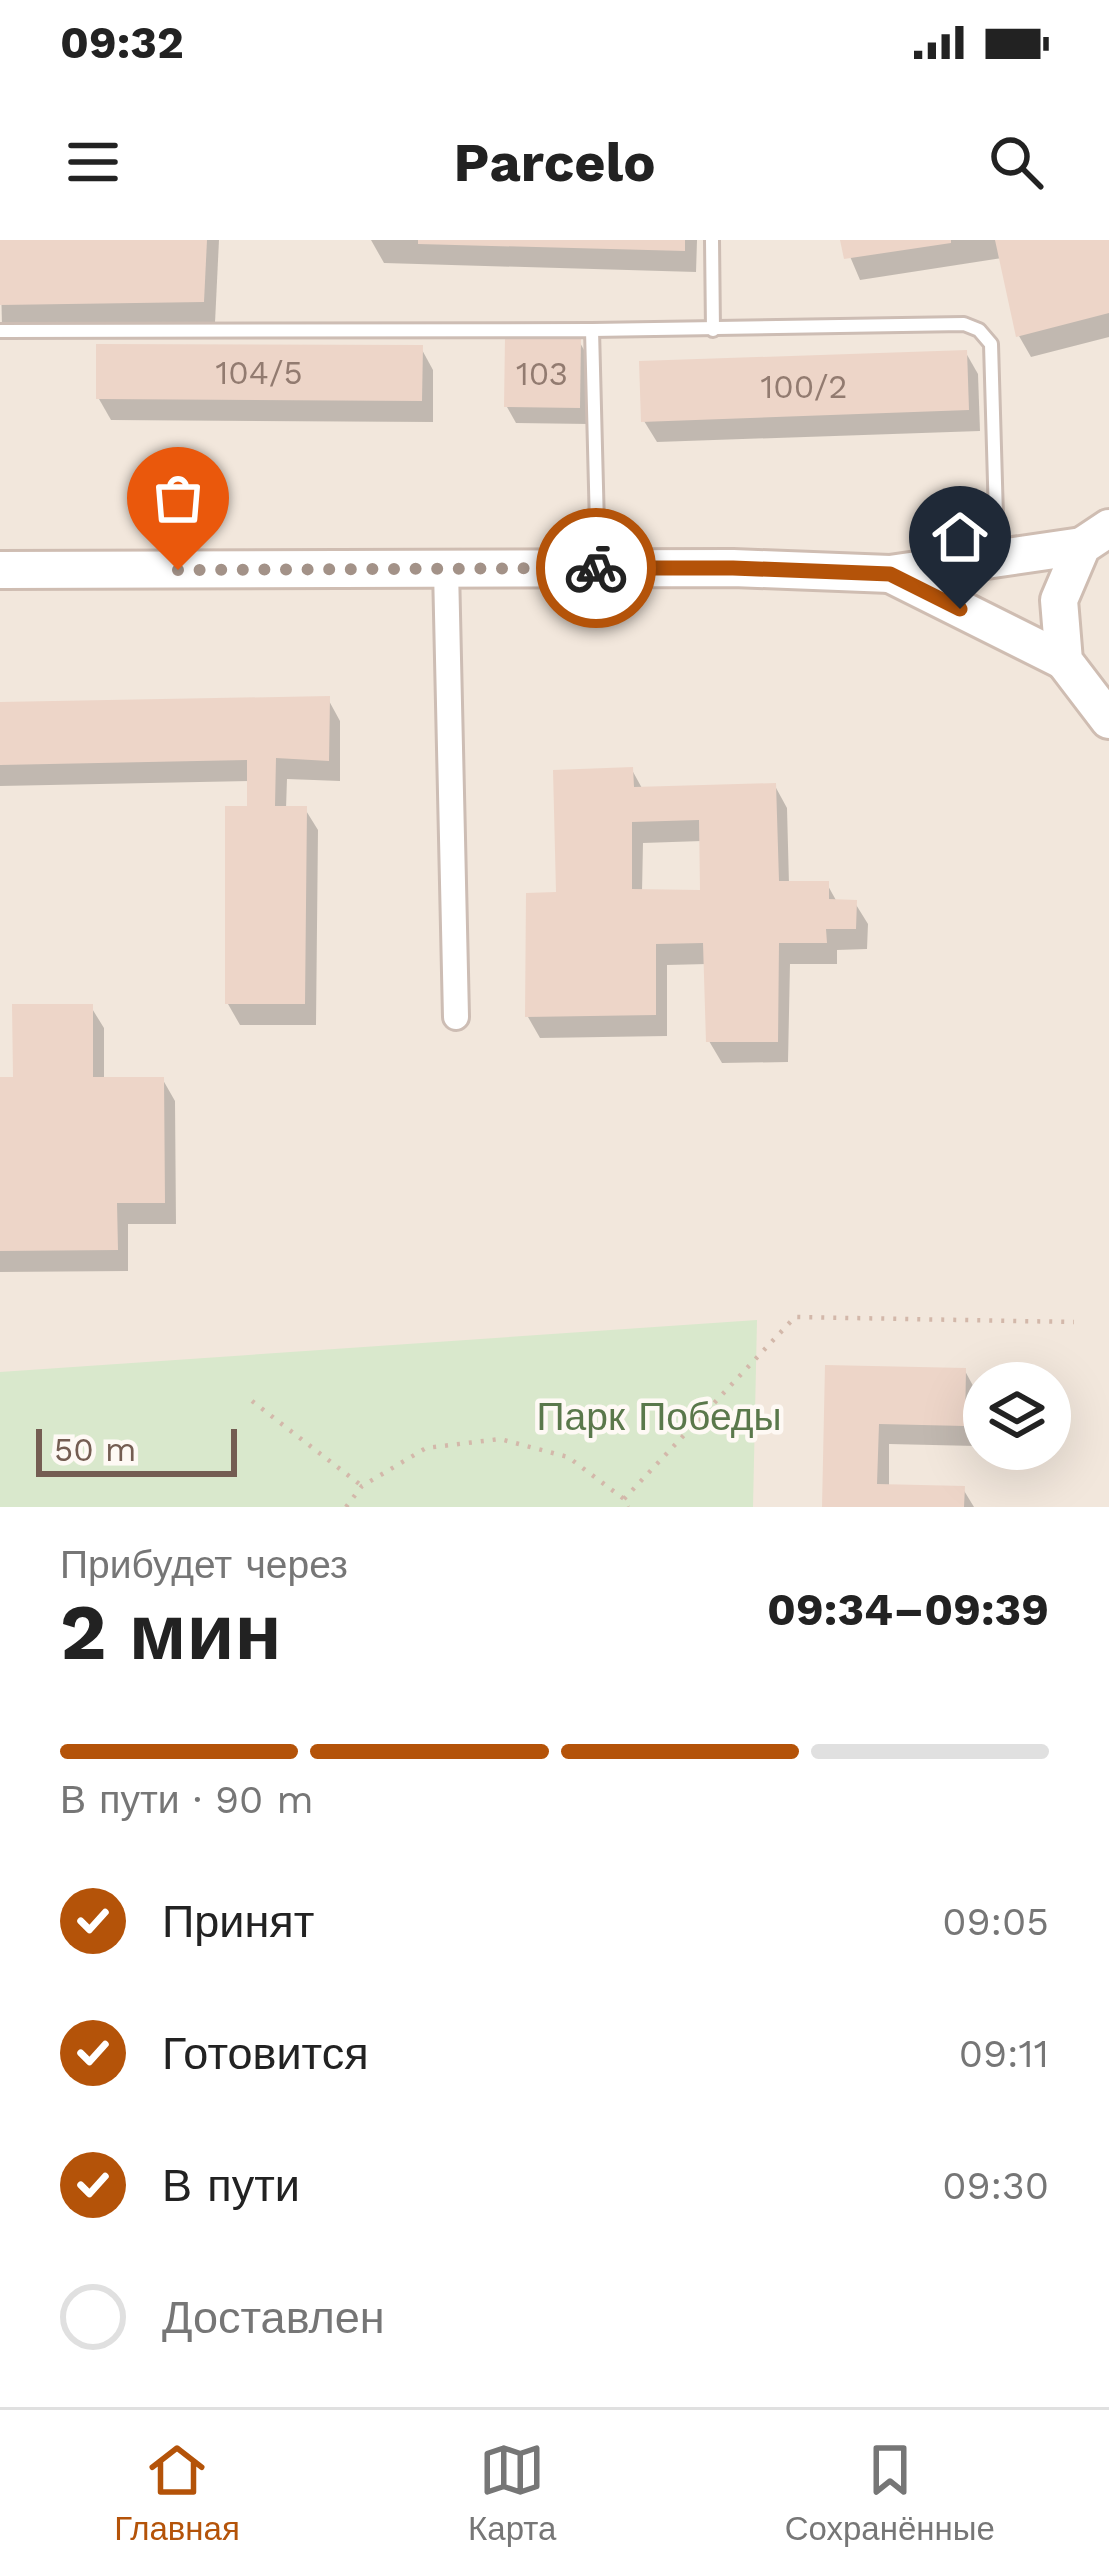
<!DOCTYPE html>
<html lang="ru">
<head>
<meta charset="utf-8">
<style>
	:root { --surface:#fff; --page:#f2f2f2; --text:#222; --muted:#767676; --line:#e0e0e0; --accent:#b45309 }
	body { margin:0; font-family:"Work Sans",sans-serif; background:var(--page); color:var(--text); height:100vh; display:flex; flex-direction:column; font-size:45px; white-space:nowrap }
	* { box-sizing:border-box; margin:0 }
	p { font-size:39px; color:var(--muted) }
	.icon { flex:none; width:66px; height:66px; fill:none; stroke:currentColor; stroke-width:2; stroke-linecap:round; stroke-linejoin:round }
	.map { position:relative; height:1267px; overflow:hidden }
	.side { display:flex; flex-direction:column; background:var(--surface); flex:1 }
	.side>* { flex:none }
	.controls { position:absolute; left:963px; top:1122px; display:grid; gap:24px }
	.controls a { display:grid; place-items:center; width:108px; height:108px; border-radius:50%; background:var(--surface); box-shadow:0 12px 48px #0002; font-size:60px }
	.scale { position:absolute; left:36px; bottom:30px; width:201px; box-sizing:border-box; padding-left:12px; border:6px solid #745d52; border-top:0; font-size:33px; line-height:42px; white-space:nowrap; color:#745d52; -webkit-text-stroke:9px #fef9f4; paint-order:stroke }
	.pin { position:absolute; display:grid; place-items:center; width:102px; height:102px; color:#fff; margin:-123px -51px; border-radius:50% 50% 50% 0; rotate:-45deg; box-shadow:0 0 12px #0007 }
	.pin .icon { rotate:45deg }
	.courier { position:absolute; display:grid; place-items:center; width:120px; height:120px; margin:-60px; border:9px solid #b45309; border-radius:50%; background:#fff; color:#222; box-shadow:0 3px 15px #0007 }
	.head em { font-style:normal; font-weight:700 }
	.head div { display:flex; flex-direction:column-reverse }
	.head { display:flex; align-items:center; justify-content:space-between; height:204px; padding:0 60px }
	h1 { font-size:78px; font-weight:700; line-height:90px }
	.bar { display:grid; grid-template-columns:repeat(4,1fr); gap:18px 12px; align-content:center; height:144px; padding:0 60px }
	.bar i { height:15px; border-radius:9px; background:var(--line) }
	.bar .active { background:var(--accent) }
	.bar p { grid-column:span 4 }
	ol { padding:0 60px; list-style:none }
	li { display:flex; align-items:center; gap:36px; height:132px }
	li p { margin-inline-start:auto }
	li .icon { padding:12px; border-radius:50%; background:var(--accent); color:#fff; stroke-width:4 }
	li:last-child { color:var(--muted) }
	li i { width:66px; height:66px; border:6px solid var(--line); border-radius:50% }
	.status { display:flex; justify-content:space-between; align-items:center; height:84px; padding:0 60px; background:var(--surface); direction:ltr }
	.status svg { height:33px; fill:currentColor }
	header { display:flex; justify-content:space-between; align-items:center; height:156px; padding:0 60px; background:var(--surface); font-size:54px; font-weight:700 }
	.dock { display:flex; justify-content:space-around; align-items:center; height:168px; border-top:3px solid var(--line); background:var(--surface); font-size:33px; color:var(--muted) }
	.dock a { display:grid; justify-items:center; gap:6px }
	.dock .active { color:var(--accent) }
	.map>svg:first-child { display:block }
	.residential { fill:#f2e7dc; fill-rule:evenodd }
	.green { fill:#d9e8cc }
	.shadow { fill:#0003; fill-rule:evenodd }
	.building { fill:#edd5c8; fill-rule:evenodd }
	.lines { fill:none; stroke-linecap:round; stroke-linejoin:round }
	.lane-casing { stroke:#cdbdb4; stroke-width:18 }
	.street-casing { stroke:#cdbdb4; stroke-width:30 }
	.secondary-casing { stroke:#cfbdb2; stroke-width:42 }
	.path { stroke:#d3b8aa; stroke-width:4.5; stroke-dasharray:3 9; stroke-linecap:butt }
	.lane { stroke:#fff; stroke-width:12 }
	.street { stroke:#fff; stroke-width:24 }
	.secondary { stroke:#fff; stroke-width:36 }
	.done { stroke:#a39288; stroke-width:12; stroke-dasharray:0 21.6 }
	.route { stroke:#b45309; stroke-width:15 }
	.labels { text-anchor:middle; stroke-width:9; stroke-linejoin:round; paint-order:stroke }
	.number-label { font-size:33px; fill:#927b70 }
	.park-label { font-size:39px; fill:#5a784b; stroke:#fef9f4 }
</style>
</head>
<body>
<div class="status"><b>09:32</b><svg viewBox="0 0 49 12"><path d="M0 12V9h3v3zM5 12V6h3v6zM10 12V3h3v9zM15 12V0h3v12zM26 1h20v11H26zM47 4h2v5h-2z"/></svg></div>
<header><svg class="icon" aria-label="menu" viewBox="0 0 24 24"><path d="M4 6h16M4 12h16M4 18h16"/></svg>Parcelo<svg class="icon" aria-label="search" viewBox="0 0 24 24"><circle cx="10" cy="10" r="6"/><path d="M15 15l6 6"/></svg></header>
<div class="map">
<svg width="1109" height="1267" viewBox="0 0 1109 1267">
	<rect width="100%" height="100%" fill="#fbf5ed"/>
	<path class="residential" d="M0 0H1109V1267H0ZM984 1143H1050V1209H984Z"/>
	<path class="green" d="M757 1080 753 1267H0V1132Z"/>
	<g class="shadow">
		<path d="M0 0H219L215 83 2 86Z"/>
		<path d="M371 0H697L696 32 384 23Z"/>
		<path d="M843 0H1109V97L1031 117 1019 96 1002 18 860 40Z"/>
		<path d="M579 101 588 117V184L516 183 507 167Z"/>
		<path d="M421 108 433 130V182L111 180 99 159Z"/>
		<path d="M966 113 978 134 980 191 657 202 644 181Z"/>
		<path d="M328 459 340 481V541L287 539 286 569H305L318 590 316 785H240L228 764 250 541 0 546V465Z"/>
		<path d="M632 530 643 550 775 546 787 568 789 644H827L837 662 855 663 868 684 867 709 837 710V724H790L788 822 722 823 709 801 707 724 667 725V796L540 798 528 777 559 654ZM702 601 703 653 642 652 643 603Z"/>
		<path d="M91 767 104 788V840H163L175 861 176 984H128V1031L0 1032V840H16Z"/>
		<path d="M828 1128 965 1131 977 1153 976 1206 889 1204V1247L963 1249 974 1267H825Z"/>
	</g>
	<g class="building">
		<path d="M0 0H207L204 62 0 65Z"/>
		<path d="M418 0H685V11L418 4Z"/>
		<path d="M840 0H951V3L844 19Z"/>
		<path d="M995 0H1109V73L1016 97Z"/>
		<path d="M505 97 581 98 580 168 504 167Z"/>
		<path d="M96 104 423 105 422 161 96 159Z"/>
		<path d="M967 110 969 170 641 182 639 121Z"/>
		<path d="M330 456 329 521 276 518 275 566H307L305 764H225V566H247V520L0 525V462Z"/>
		<path d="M633 527 634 547 776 543 779 641H829V659L857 660 856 689H826L827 703H779L778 802H706L703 703 656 704V775L525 777 526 653 556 652 553 530ZM699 580 700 650 632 649V582Z"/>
		<path d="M12 764H93V837H164L165 963H117L118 1010 0 1011V837H13Z"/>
		<path d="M825 1125 966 1128 965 1186 879 1184 877 1244 965 1246 964 1267H822Z"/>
	</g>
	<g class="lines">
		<defs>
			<g id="lane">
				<path d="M712 0 713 90"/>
				<path d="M592 90 964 84 979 90 991 104 996 277"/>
				<path d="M0 91 592 90 598 325"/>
			</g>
			<path id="street" d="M446 329 456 777"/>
			<g id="secondary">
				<path d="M1109 288 1082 306 1059 360 1064 421 1109 480"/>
				<path d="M0 330 733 328 890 334"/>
				<path d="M1064 421 890 334 1082 306"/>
			</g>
		</defs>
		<use href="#lane" class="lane-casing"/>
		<use href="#street" class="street-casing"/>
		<use href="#secondary" class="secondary-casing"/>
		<g class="path">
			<path d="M252 1161 362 1246"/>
			<path d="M624 1259 795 1077 1074 1082"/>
			<path d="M346 1267 362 1246 426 1208 500 1199 568 1217 624 1259 628 1267"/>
		</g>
		<use href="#lane" class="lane"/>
		<use href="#street" class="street"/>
		<use href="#secondary" class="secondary"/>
	</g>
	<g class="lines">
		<path class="done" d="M178 330 596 328"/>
		<path class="route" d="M596 328H733L890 334 960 369"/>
	</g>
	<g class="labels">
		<g class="number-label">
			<text x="259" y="144">104/5</text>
			<text x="542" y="145">103</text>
			<text x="804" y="158">100/2</text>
		</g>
		<g class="park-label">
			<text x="659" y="1190">Парк Победы</text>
		</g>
	</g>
</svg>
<div class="controls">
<a><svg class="icon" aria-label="layers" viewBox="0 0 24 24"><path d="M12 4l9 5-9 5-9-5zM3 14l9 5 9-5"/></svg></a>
</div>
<div class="scale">50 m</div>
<div class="pin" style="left:178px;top:330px;background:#ea580c"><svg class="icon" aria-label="bag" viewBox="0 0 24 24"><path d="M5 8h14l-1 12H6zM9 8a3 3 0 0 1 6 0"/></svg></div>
<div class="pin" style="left:960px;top:369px;background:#1f2937"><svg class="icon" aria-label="home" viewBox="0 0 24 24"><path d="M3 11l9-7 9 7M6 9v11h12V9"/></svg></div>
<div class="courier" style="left:596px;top:328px"><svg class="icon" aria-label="bike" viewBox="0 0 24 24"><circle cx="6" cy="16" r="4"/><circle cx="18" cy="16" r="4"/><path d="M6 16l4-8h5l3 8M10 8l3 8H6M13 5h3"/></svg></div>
</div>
<section class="side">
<div class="head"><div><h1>2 мин</h1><p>Прибудет через</p></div><em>09:34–09:39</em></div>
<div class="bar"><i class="active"></i><i class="active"></i><i class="active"></i><i></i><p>В пути · 90 m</p></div>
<ol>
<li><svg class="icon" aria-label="check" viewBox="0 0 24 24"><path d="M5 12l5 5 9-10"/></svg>Принят<p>09:05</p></li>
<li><svg class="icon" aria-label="check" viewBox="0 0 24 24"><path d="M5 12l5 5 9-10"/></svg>Готовится<p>09:11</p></li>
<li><svg class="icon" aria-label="check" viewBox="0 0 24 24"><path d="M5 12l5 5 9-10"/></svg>В пути<p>09:30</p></li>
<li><i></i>Доставлен</li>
</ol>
</section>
<nav class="dock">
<a class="active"><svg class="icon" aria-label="home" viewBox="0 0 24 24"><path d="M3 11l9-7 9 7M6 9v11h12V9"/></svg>Главная</a>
<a><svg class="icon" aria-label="map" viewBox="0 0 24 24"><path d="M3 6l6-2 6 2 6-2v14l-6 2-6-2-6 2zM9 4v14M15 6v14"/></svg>Карта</a>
<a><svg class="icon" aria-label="saved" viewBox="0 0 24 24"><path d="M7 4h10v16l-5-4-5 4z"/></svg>Сохранённые</a>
</nav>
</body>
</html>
